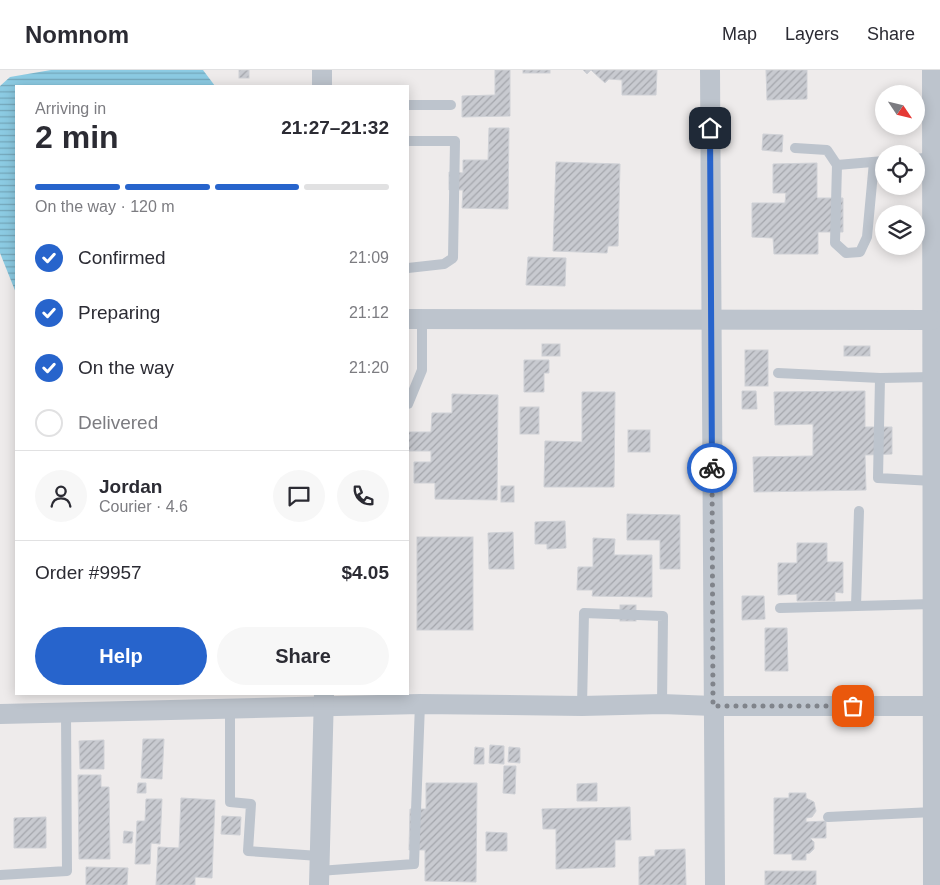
<!DOCTYPE html>
<html lang="en">
<head>
<meta charset="utf-8">
<style>
	:root { --surface:#fff; --page:#f7f7f7; --text:#2b2b33; --muted:#7c7c81; --line:#e1e1e2; --accent:#2764cc }
	body { margin:0; font-family:Arial,sans-serif; background:var(--page); color:var(--text); height:100vh; display:flex; flex-direction:column; font-size:19px; white-space:nowrap }
	* { box-sizing:border-box; margin:0 }
	p { font-size:16px; color:var(--muted) }
	.icon { flex:none; width:28px; height:28px; fill:none; stroke:currentColor; stroke-width:2; stroke-linecap:round; stroke-linejoin:round }
	.map { position:relative; flex:1; overflow:hidden }
	.sheet { position:absolute; left:15px; top:15px; width:394px; height:610px; display:flex; flex-direction:column; background:var(--surface); border-radius:0px; box-shadow:0 2px 12px #0003 }
	.sheet>* { flex:none }
	.needle { width:32px; rotate:125deg }
	.controls { position:absolute; left:875px; top:15px; display:grid; gap:10px }
	.controls a { display:grid; place-items:center; width:50px; height:50px; border-radius:50%; background:var(--surface); box-shadow:0 2px 12px #0003; font-size:25px }
	.pin { position:absolute; display:grid; place-items:center; width:42px; height:42px; color:#fff; margin:-21px; border-radius:10px; box-shadow:0 2px 8px #0006 }
	.courier { position:absolute; display:grid; place-items:center; width:50px; height:50px; margin:-25px; border:4px solid #2764cc; border-radius:50%; background:#fff; color:#222; box-shadow:0 1px 6px #0007 }
	.summary em { font-style:normal; font-weight:800 }
	.summary div { display:flex; flex-direction:column-reverse }
	.summary { display:flex; align-items:center; justify-content:space-between; height:85px; padding:0 20px }
	h1 { font-size:32px; font-weight:800; line-height:38px }
	.bar { display:grid; grid-template-columns:repeat(4,1fr); gap:8px 5px; align-content:center; height:60px; padding:0 20px }
	.bar i { height:6px; border-radius:4px; background:var(--line) }
	.bar .selected { background:var(--accent) }
	.bar p { grid-column:span 4 }
	.line { display:flex; align-items:center; gap:12px; padding:0 20px; border-top:1px solid var(--line) }
	.line div { flex:1 }
	.round { display:grid; place-items:center; flex:none; width:52px; height:52px; border-radius:26px; background:var(--page) }
	ol { padding:0 20px; list-style:none }
	li { display:flex; align-items:center; gap:15px; height:55px }
	li p { margin-inline-start:auto }
	li .icon { padding:5px; border-radius:50%; background:var(--accent); color:#fff; stroke-width:4 }
	li:last-child { color:var(--muted) }
	li i { width:28px; height:28px; border:2px solid var(--line); border-radius:50% }
	.button { display:flex; gap:10px; margin-top:auto; padding:10px 20px }
	.button a { flex:1; height:58px; border-radius:30px; background:var(--accent); color:#fff; font-size:20px; font-weight:800; line-height:58px; text-align:center }
	.button a+a { background:var(--page); color:var(--text) }
	header { display:flex; align-items:center; gap:30px; box-sizing:border-box; height:70px; padding:0 25px; background:var(--surface); border-bottom:1px solid var(--line) }
	header strong { font-size:24px }
	nav { display:flex; gap:28px; margin-inline-start:auto; font-size:18px }
	.map>svg:first-child { display:block }
	.water { fill:url(#water-rules) }
	.building { fill:url(#building-hatch); stroke:#cfd1d6 }
	.lines { fill:none; stroke-linecap:round; stroke-linejoin:round }
	.service { stroke:#bdc4cd; stroke-width:10 }
	.minor { stroke:#bdc4cd; stroke-width:20 }
	.done { stroke:#80848b; stroke-width:5; stroke-dasharray:0 9 }
	.route { stroke:#2764cc; stroke-width:6 }
</style>
</head>
<body>
<header>
<strong>Nomnom</strong>
<nav><a>Map</a><a>Layers</a><a>Share</a></nav>
</header>
<div class="map">
<svg width="940" height="815" viewBox="0 0 940 815">
	<defs>
		<pattern id="water-rules" width="6" height="5" patternUnits="userSpaceOnUse" patternTransform="scale(1.25)"><rect width="6" height="5" fill="#8ccbe3"/><path d="M0 2.5h6" fill="none" stroke="#74a7bb"/></pattern>
		<pattern id="building-hatch" width="6" height="6" patternUnits="userSpaceOnUse" patternTransform="scale(1.25)"><rect width="6" height="6" fill="#c8cad0"/><path d="M-1 1l2-2M0 6l6-6M5 7l2-2" fill="none" stroke="#a4a6ac"/></pattern>
	</defs>
	<rect width="100%" height="100%" fill="#eeebeb"/>
	<path class="water" d="M51 0H203L215 16H16V223L0 183V16L10 7Z"/>
	<g class="building">
		<rect x="239" y="0" width="10" height="8"/>
		<path d="M495 0H510V46L462 47V26L495 25Z"/>
		<rect x="523" y="0" width="27" height="3"/>
		<path d="M583 0H657L656 25H622V10L609 9 605 13 591 0 587 4Z"/>
		<path d="M766 0H807V29L767 30Z"/>
		<path d="M489 58H509L508 139 462 138 463 120H449V102L463 103V90H488Z"/>
		<path d="M763 64 783 65 782 82 762 80Z"/>
		<path d="M556 92 620 94 618 176H608L607 183 553 181Z"/>
		<path d="M817 93V128H843V162H818V184H774L773 168 752 167V133H785L786 123H773V94Z"/>
		<path d="M528 187 566 188 565 216 526 215Z"/>
		<rect x="542" y="274" width="18" height="12"/>
		<rect x="844" y="276" width="26" height="10"/>
		<rect x="745" y="280" width="23" height="36"/>
		<path d="M524 290H549V303H544V322H524Z"/>
		<path d="M742 321H756L757 339H742Z"/>
		<path d="M865 321V357H892V384L865 385 866 420 754 422 753 387 813 386V354L775 355 774 322Z"/>
		<path d="M582 322H615L614 417H544L545 371 582 372Z"/>
		<path d="M452 324 498 325 497 430 435 429V413H414V392H431V381H408V362H431L432 343H452Z"/>
		<rect x="520" y="337" width="19" height="27"/>
		<rect x="628" y="360" width="22" height="22"/>
		<rect x="501" y="416" width="13" height="16"/>
		<path d="M627 444 680 445V499H660V470H627Z"/>
		<path d="M565 451 566 478 547 479V474H535V452Z"/>
		<path d="M513 462 514 499H489L488 463Z"/>
		<rect x="417" y="467" width="56" height="93"/>
		<path d="M593 468 615 469 614 485H652V527L592 526 593 520H577L578 497H593Z"/>
		<path d="M797 473H827V492H843V523L835 522V531H797V524L778 525V493H797Z"/>
		<path d="M742 526H764L765 549 742 550Z"/>
		<rect x="620" y="535" width="16" height="16"/>
		<path d="M765 558H787L788 601H765Z"/>
		<path d="M143 669H164L162 709 141 708Z"/>
		<path d="M104 670V699H80L79 671Z"/>
		<path d="M490 675 504 676V694L489 693Z"/>
		<path d="M475 677 484 678V694H474Z"/>
		<path d="M509 677 520 678V693L508 692Z"/>
		<path d="M504 696H516L515 724 503 723Z"/>
		<path d="M78 705H101V717H109L110 789H79Z"/>
		<path d="M138 713H146V723H137Z"/>
		<path d="M426 713H477L476 812 425 811V780H409L410 739H426Z"/>
		<path d="M597 713V731H577V714Z"/>
		<path d="M789 723H806V728L814 732 816 741 812 747 806 748V752L826 751V768H810L814 772V779L810 783 806 784V790H792V784H774V728H789Z"/>
		<path d="M181 728 215 730 212 808 195 807V815H156L158 777 179 778Z"/>
		<path d="M146 729H162L160 774 151 773 150 794H135L137 751H145Z"/>
		<path d="M630 737 631 770H615V797L556 799V759H543L542 739Z"/>
		<path d="M222 746 241 747 240 765 221 764Z"/>
		<path d="M46 747V778H14V748Z"/>
		<path d="M124 761 133 762 132 773H123Z"/>
		<path d="M486 762 507 763V781H486Z"/>
		<path d="M685 779 686 815H639V787L655 786V780Z"/>
		<path d="M86 797 128 798 127 815H86Z"/>
		<rect x="765" y="801" width="51" height="14"/>
	</g>
	<g class="lines">
		<g class="service">
			<path d="M408 35H451"/>
			<path d="M408 71H455L453 188 444 194 408 198"/>
			<path d="M795 78 827 80 837 95 884 91"/>
			<path d="M916 89 932 87"/>
			<path d="M837 95 835 173 846 183 860 182 867 167 874 92"/>
			<path d="M778 303 880 308"/>
			<path d="M933 307 880 308 878 408 933 411"/>
			<path d="M408 334 422 300V249"/>
			<path d="M856 536 859 441"/>
			<path d="M780 538 933 534"/>
			<path d="M582 636 584 543 663 546 662 634"/>
			<path d="M230 639V732L251 734 248 781 319 786"/>
			<path d="M828 747 933 742"/>
			<path d="M319 801 414 794 420 634"/>
			<path d="M0 805 67 801 66 642"/>
		</g>
		<g class="minor">
			<path d="M710 0 715 815"/>
			<path d="M932 0 933 815"/>
			<path d="M322 16V0"/>
			<path d="M408 249 932 250"/>
			<path d="M0 644 420 634 582 636 662 634 713 636H933"/>
			<path d="M319 815 324 624"/>
		</g>
	</g>
	<g class="lines">
		<path class="done" d="M712 398 713 636H853"/>
		<path class="route" d="M710 58 712 398"/>
	</g>
</svg>
<div class="controls">
<a><svg class="needle" viewBox="-14 -14 28 28"><path d="M0-13l5 13h-10z" fill="#e53935"/><path d="M0 13l5-13h-10z" fill="#7c7c81"/></svg></a>
<a><svg class="icon" aria-label="locate" viewBox="0 0 24 24"><circle cx="12" cy="12" r="6"/><path d="M12 2v4M12 18v4M2 12h4M18 12h4"/></svg></a>
<a><svg class="icon" aria-label="layers" viewBox="0 0 24 24"><path d="M12 4l9 5-9 5-9-5zM3 14l9 5 9-5"/></svg></a>
</div>
<div class="pin" style="left:853px;top:636px;background:#ea580c"><svg class="icon" aria-label="bag" viewBox="0 0 24 24"><path d="M5 8h14l-1 12H6zM9 8a3 3 0 0 1 6 0"/></svg></div>
<div class="pin" style="left:710px;top:58px;background:#1f2937"><svg class="icon" aria-label="home" viewBox="0 0 24 24"><path d="M3 11l9-7 9 7M6 9v11h12V9"/></svg></div>
<div class="courier" style="left:712px;top:398px"><svg class="icon" aria-label="bike" viewBox="0 0 24 24"><circle cx="6" cy="16" r="4"/><circle cx="18" cy="16" r="4"/><path d="M6 16l4-8h5l3 8M10 8l3 8H6M13 5h3"/></svg></div>
<section class="sheet">
<div class="summary"><div><h1>2 min</h1><p>Arriving in</p></div><em>21:27–21:32</em></div>
<div class="bar"><i class="selected"></i><i class="selected"></i><i class="selected"></i><i></i><p>On the way · 120 m</p></div>
<ol>
<li><svg class="icon" aria-label="check" viewBox="0 0 24 24"><path d="M5 12l5 5 9-10"/></svg>Confirmed<p>21:09</p></li>
<li><svg class="icon" aria-label="check" viewBox="0 0 24 24"><path d="M5 12l5 5 9-10"/></svg>Preparing<p>21:12</p></li>
<li><svg class="icon" aria-label="check" viewBox="0 0 24 24"><path d="M5 12l5 5 9-10"/></svg>On the way<p>21:20</p></li>
<li><i></i>Delivered</li>
</ol>
<div class="line" style="height:90px"><a class="round"><svg class="icon" aria-label="person" viewBox="0 0 24 24"><circle cx="12" cy="8" r="4"/><path d="M4 21q1-7 8-7t8 7"/></svg></a><div><b>Jordan</b><p>Courier · 4.6</p></div><a class="round"><svg class="icon" aria-label="chat" viewBox="0 0 24 24"><path d="M4 5h16v11H9l-5 4z"/></svg></a><a class="round"><svg class="icon" aria-label="phone" viewBox="0 0 24 24"><path d="M5 4h4l2 5-3 2q2 4 5 5l2-3 5 2v4C11 20 4 13 5 4z"/></svg></a></div>
<div class="line" style="height:65px"><div>Order #9957</div><b>$4.05</b></div>
<div class="button"><a>Help</a><a>Share</a></div>
</section>
</div>
</body>
</html>
